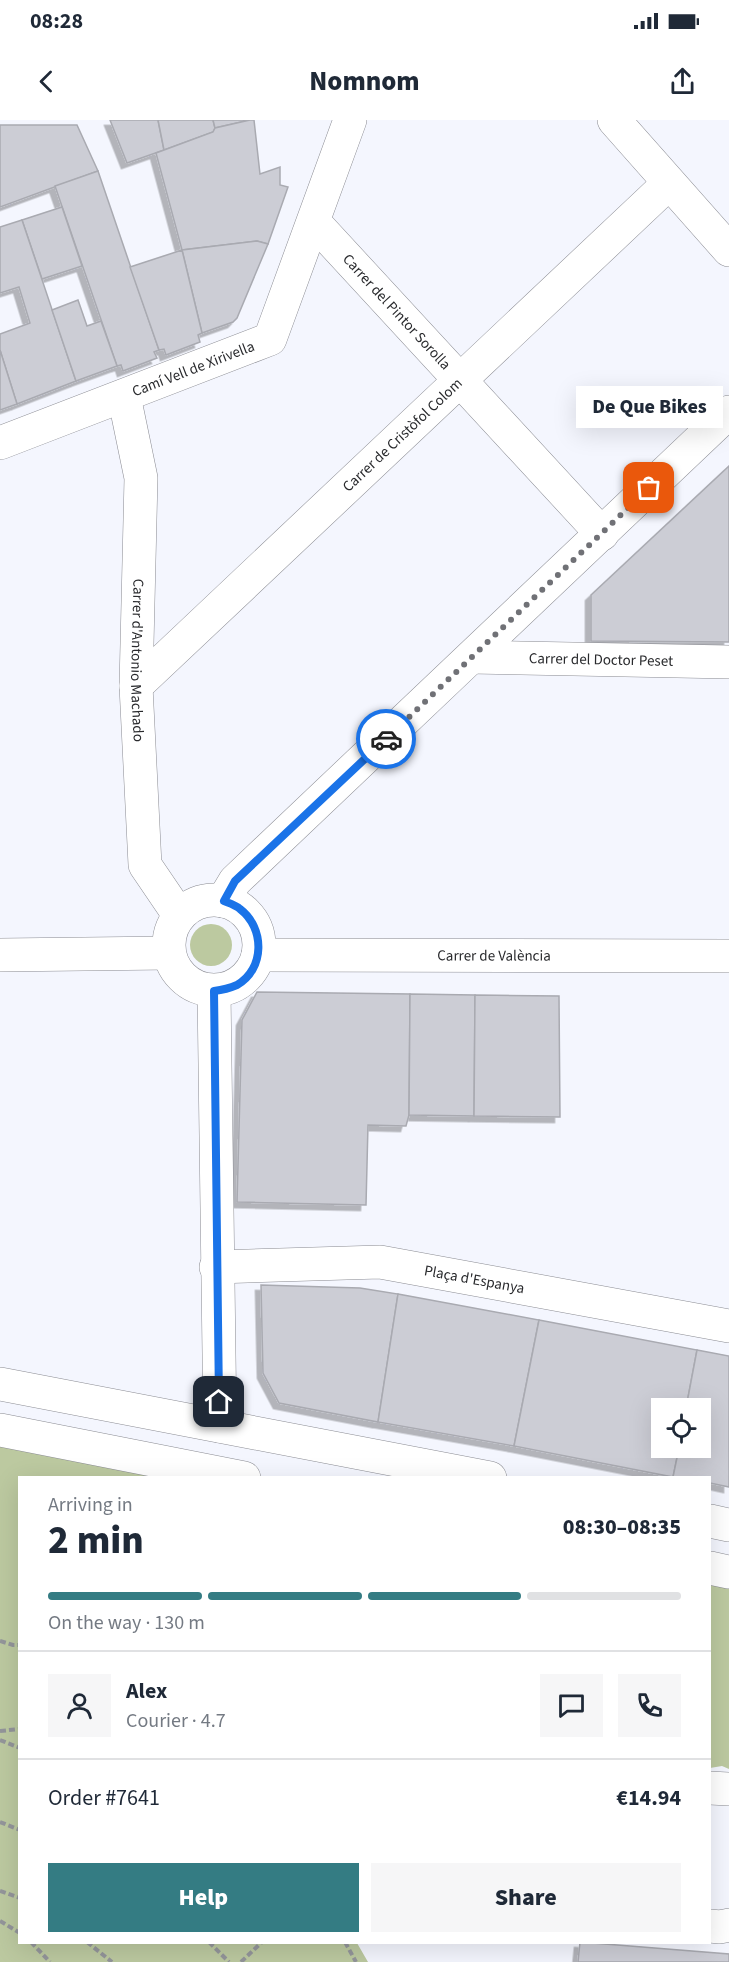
<!DOCTYPE html>
<html lang="en">
<head>
<meta charset="utf-8">
<style>
	:root { --surface:#fff; --page:#f6f6f7; --text:#1f2937; --muted:#747a83; --line:#e0e1e3; --accent:#347c83 }
	body { margin:0; font-family:"Source Sans 3",sans-serif; background:var(--page); color:var(--text); height:100vh; display:flex; flex-direction:column; font-size:22px; white-space:nowrap }
	* { box-sizing:border-box; margin:0 }
	p { font-size:20px; color:var(--muted) }
	.icon { flex:none; width:33px; height:33px; fill:none; stroke:currentColor; stroke-width:2; stroke-linecap:round; stroke-linejoin:round }
	.map { position:relative; flex:1; overflow:hidden }
	.side { position:absolute; left:18px; top:1356px; width:693px; height:468px; display:flex; flex-direction:column; background:var(--surface); border-radius:0px; box-shadow:0 6px 24px #0002 }
	.side>* { flex:none }
	.tools { position:absolute; left:651px; top:1278px; display:grid; gap:12px }
	.tools a { display:grid; place-items:center; width:60px; height:60px; border-radius:0px; background:var(--surface); box-shadow:0 6px 24px #0002; font-size:30px }
	.pin { position:absolute; display:grid; place-items:center; width:51px; height:51px; color:#fff; margin:-26px; border-radius:12px; box-shadow:0 3px 9px #0006 }
	.courier { position:absolute; display:grid; place-items:center; width:60px; height:60px; margin:-30px; border:4px solid #1a73e8; border-radius:50%; background:#fff; color:#222; box-shadow:0 2px 8px #0007 }
	.bubble { position:absolute; height:42px; border-radius:0px; background:var(--surface); box-shadow:0 6px 24px #0002; font-size:20px; font-weight:800; line-height:42px; text-align:center }
	.summary em { font-style:normal; font-weight:800 }
	.summary div { display:flex; flex-direction:column-reverse }
	.summary { display:flex; align-items:center; justify-content:space-between; height:102px; padding:0 30px }
	h1 { font-size:39px; font-weight:800; line-height:45px }
	.bar { display:grid; grid-template-columns:repeat(4,1fr); gap:9px 6px; align-content:center; height:72px; padding:0 30px }
	.bar i { height:8px; border-radius:4px; background:var(--line) }
	.bar .selected { background:var(--accent) }
	.bar p { grid-column:span 4 }
	.line { display:flex; align-items:center; gap:15px; padding:0 30px; border-top:2px solid var(--line) }
	.line div { flex:1 }
	.round { display:grid; place-items:center; flex:none; width:63px; height:63px; border-radius:0px; background:var(--page) }
	.primary-button { display:flex; gap:12px; margin-top:auto; padding:12px 30px }
	.primary-button a { flex:1; height:69px; border-radius:0px; background:var(--accent); color:#fff; font-size:24px; font-weight:800; line-height:69px; text-align:center }
	.primary-button a+a { background:var(--page); color:var(--text) }
	.status { display:flex; justify-content:space-between; align-items:center; height:42px; padding:0 30px; background:var(--surface); direction:ltr }
	.status svg { height:16px; fill:currentColor }
	header { display:flex; justify-content:space-between; align-items:center; height:78px; padding:0 30px; background:var(--surface); font-size:27px; font-weight:800 }
	.map>svg:first-child { display:block }
	.green { fill:#bcc9a0 }
	.building { fill:#cccdd5; stroke:#a9aab1; stroke-width:1.5; filter:url(#shadow) }
	.lines { fill:none; stroke-linecap:round; stroke-linejoin:round }
	.minor-casing { stroke:#8b8c93; stroke-width:34 }
	.path { stroke:#93959a; stroke-width:4; stroke-dasharray:6 3; stroke-linecap:butt }
	.minor { stroke:#fff; stroke-width:33 }
	.done { stroke:#707176; stroke-width:6; stroke-dasharray:0 10.8 }
	.route { stroke:#1a73e8; stroke-width:8 }
	.labels { text-anchor:middle; stroke-width:4.5; stroke-linejoin:round; paint-order:stroke }
	.street-label { font-size:15px; fill:#292a2d; stroke:#fff }
</style>
</head>
<body>
<div class="status"><b>08:28</b><svg viewBox="0 0 49 12"><path d="M0 12V9h3v3zM5 12V6h3v6zM10 12V3h3v9zM15 12V0h3v12zM26 1h20v11H26zM47 4h2v5h-2z"/></svg></div>
<header><svg class="icon" aria-label="back" viewBox="0 0 24 24"><path d="M15 5l-7 7 7 7"/></svg>Nomnom<svg class="icon" aria-label="share" viewBox="0 0 24 24"><path d="M12 15V3M7 8l5-5 5 5M5 13v7h14v-7"/></svg></header>
<div class="map">
<svg width="729" height="1842" viewBox="0 0 729 1842">
	<defs>
		<filter id="shadow"><feDropShadow dx="-5.5" dy="5.5" stdDeviation="0" flood-color="#0004"/></filter>
	</defs>
	<rect width="100%" height="100%" fill="#f4f6fe"/>
	<g class="green">
		<circle cx="211" cy="825" r="21"/>
		<path d="M0 1321 187 1357 20 1358V1822L357 1823 368 1842H0Z"/>
		<path d="M710 1460 729 1463V1649L722 1646 710 1648Z"/>
	</g>
	<g class="building">
		<path d="M110 0H158L164 30 127 43Z"/>
		<path d="M158 0H213L215 8 213 12 164 30Z"/>
		<path d="M213 0H250L215 8Z"/>
		<path d="M250 0H254L260 54 280 47V65L288 67 268 124 257 121 182 130 156 33 213 12 215 8Z"/>
		<path d="M0 5H77L98 51 0 87Z"/>
		<path d="M98 51 159 230 154 232 157 238 123 251 121 245 117 246 55 66Z"/>
		<path d="M62 87 82 146 42 159 22 100Z"/>
		<path d="M22 100 76 261 17 284 0 230V214L30 203 19 167 0 173V107Z"/>
		<path d="M257 121 268 124 237 198 233 202 202 213 182 130Z"/>
		<path d="M182 130 202 213 198 215 200 222 166 235 164 229 159 230 130 147Z"/>
		<path d="M78 180 87 206 101 201 117 246 76 261 52 190Z"/>
		<path d="M0 230 17 284 0 290Z"/>
		<path d="M729 346V522L591 521V475Z"/>
		<path d="M257 872 410 874 409 995 406 1006 368 1005 366 1085 237 1082 242 900Z"/>
		<path d="M410 874 475 875 474 996 409 995Z"/>
		<path d="M475 875 559 876 560 997 474 996Z"/>
		<path d="M261 1165 360 1168 398 1174 378 1302 279 1283 263 1253Z"/>
		<path d="M398 1174 539 1200 514 1326 378 1302Z"/>
		<path d="M539 1200 697 1230 686 1288H662V1328H679L673 1357 514 1326Z"/>
		<path d="M697 1230 729 1236V1367L710 1363V1358L673 1357 679 1328H700V1288H686Z"/>
		<path d="M580 1822 729 1834V1842H578Z"/>
	</g>
	<g class="lines">
		<defs>
			<g id="minor">
				<path d="M614 0 729 130"/>
				<path id="s1" d="M314 102 602 414"/>
				<path id="s2" d="M124 276 141 358 136 566 145 745 179 795"/>
				<path id="s3" d="M0 323 270 219 350 0"/>
				<path id="s4" d="M472 537 729 542"/>
				<path id="s5" d="M136 566 669 63"/>
				<circle cx="214" cy="825" r="45"/>
				<path d="M223 781 235 761 729 292"/>
				<path d="M0 835 168 833"/>
				<path id="s6" d="M258 835 729 836"/>
				<path d="M214 871 220 1306"/>
				<path id="s7" d="M216 1147 380 1142 729 1206"/>
				<path d="M0 1264 490 1358"/>
				<path d="M0 1310 244 1358"/>
				<path d="M710 1401 729 1405"/>
				<path d="M710 1448 729 1452"/>
				<path d="M710 1668 729 1669"/>
				<path d="M710 1806 720 1807 729 1805"/>
			</g>
		</defs>
		<use href="#minor" class="minor-casing"/>
		<g class="path">
			<path d="M0 1521 13 1525H20"/>
			<path d="M0 1611 20 1609"/>
			<path d="M0 1620 20 1628"/>
			<path d="M0 1702 20 1710"/>
			<path d="M0 1771 20 1778"/>
			<path d="M0 1801 20 1813"/>
			<path d="M31 1822 50 1842"/>
			<path d="M87 1822 112 1842"/>
			<path d="M209 1822 229 1842"/>
			<path d="M345 1822 356 1842"/>
			<path d="M241 1842 262 1822"/>
		</g>
		<use href="#minor" class="minor"/>
	</g>
	<g class="lines">
		<path class="done" d="M386 619 649 368"/>
		<path class="route" d="M219 1282 214 871C222 870 230 868 237 865 265 849 265 808 240 789 236 785 229 783 224 781L235 761 386 619"/>
	</g>
	<g class="labels">
		<g class="street-label">
			<text dy="5" stroke="none"><textPath href="#s1" startOffset="122">Carrer del Pintor Sorolla</textPath></text>
			<text dy="5" stroke="none"><textPath href="#s3" startOffset="207">Camí Vell de Xirivella</textPath></text>
			<text dy="5" stroke="none"><textPath href="#s5" startOffset="366">Carrer de Cristòfol Colom</textPath></text>
			<text dy="5" stroke="none"><textPath href="#s4" startOffset="129">Carrer del Doctor Peset</textPath></text>
			<text dy="5" stroke="none"><textPath href="#s2" startOffset="266">Carrer d'Antonio Machado</textPath></text>
			<text dy="5" stroke="none"><textPath href="#s6" startOffset="236">Carrer de València</textPath></text>
			<text dy="5" stroke="none"><textPath href="#s7" startOffset="260">Plaça d'Espanya</textPath></text>
		</g>
	</g>
</svg>
<div class="tools">
<a><svg class="icon" aria-label="locate" viewBox="0 0 24 24"><circle cx="12" cy="12" r="6"/><path d="M12 2v4M12 18v4M2 12h4M18 12h4"/></svg></a>
</div>
<div class="pin" style="left:649px;top:368px;background:#ea580c"><svg class="icon" aria-label="bag" viewBox="0 0 24 24"><path d="M5 8h14l-1 12H6zM9 8a3 3 0 0 1 6 0"/></svg></div>
<div class="pin" style="left:219px;top:1282px;background:#1f2937"><svg class="icon" aria-label="home" viewBox="0 0 24 24"><path d="M3 11l9-7 9 7M6 9v11h12V9"/></svg></div>
<div class="courier" style="left:386px;top:619px"><svg class="icon" aria-label="car" viewBox="0 0 24 24"><path d="M5 17H2v-5l4-1 3-4h7l3 4 3 1v5h-3M9 17h6M6 11h13"/><circle cx="7" cy="17" r="2"/><circle cx="17" cy="17" r="2"/></svg></div>
<div class="bubble" style="left:576px;top:266px;width:147px">De Que Bikes</div>
<section class="side">
<div class="summary"><div><h1>2 min</h1><p>Arriving in</p></div><em>08:30–08:35</em></div>
<div class="bar"><i class="selected"></i><i class="selected"></i><i class="selected"></i><i></i><p>On the way · 130 m</p></div>
<div class="line" style="height:108px"><a class="round"><svg class="icon" aria-label="person" viewBox="0 0 24 24"><circle cx="12" cy="8" r="4"/><path d="M4 21q1-7 8-7t8 7"/></svg></a><div><b>Alex</b><p>Courier · 4.7</p></div><a class="round"><svg class="icon" aria-label="chat" viewBox="0 0 24 24"><path d="M4 5h16v11H9l-5 4z"/></svg></a><a class="round"><svg class="icon" aria-label="phone" viewBox="0 0 24 24"><path d="M5 4h4l2 5-3 2q2 4 5 5l2-3 5 2v4C11 20 4 13 5 4z"/></svg></a></div>
<div class="line" style="height:78px"><div>Order #7641</div><b>€14.94</b></div>
<div class="primary-button"><a>Help</a><a>Share</a></div>
</section>
</div>
</body>
</html>
